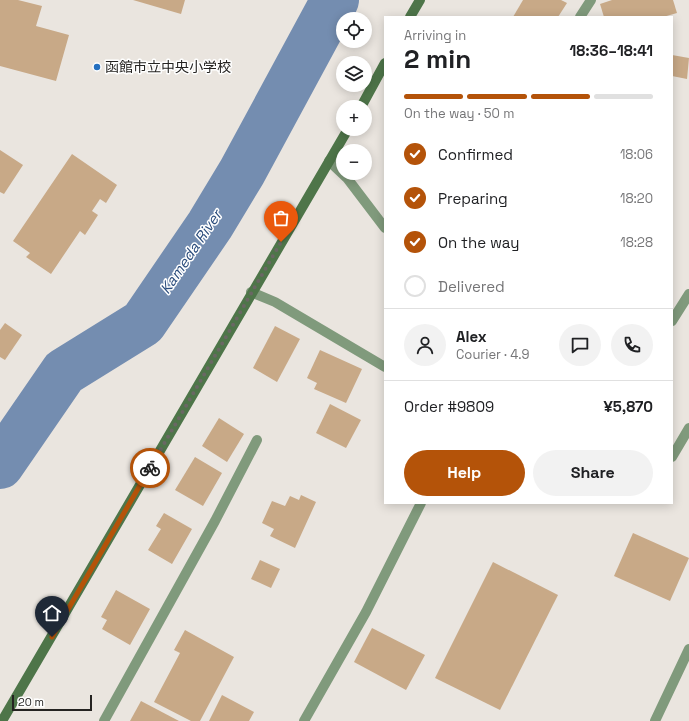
<!DOCTYPE html>
<html lang="en">
<head>
<meta charset="utf-8">
<style>
	:root { --surface:#fff; --page:#f2f2f2; --text:#202124; --muted:#757577; --line:#e0e0e0; --accent:#b45309 }
	body { margin:0; font-family:"Space Grotesk","Noto Sans JP",sans-serif; background:var(--page); color:var(--text); height:100vh; display:flex; flex-direction:column; font-size:15px; white-space:nowrap }
	* { box-sizing:border-box; margin:0 }
	p { font-size:13px; color:var(--muted) }
	.icon { flex:none; width:22px; height:22px; fill:none; stroke:currentColor; stroke-width:2; stroke-linecap:round; stroke-linejoin:round }
	.map { position:relative; flex:1; overflow:hidden }
	.side { position:absolute; left:384px; top:16px; width:289px; height:488px; display:flex; flex-direction:column; background:var(--surface); border-radius:0px; box-shadow:0 2px 10px #0003 }
	.side>* { flex:none }
	.controls { position:absolute; left:336px; top:12px; display:grid; gap:8px }
	.controls a { display:grid; place-items:center; width:36px; height:36px; border-radius:50%; background:var(--surface); box-shadow:0 2px 10px #0003; font-size:20px }
	.scale { position:absolute; left:12px; bottom:10px; width:80px; box-sizing:border-box; padding-left:4px; border:2px solid #252321; border-top:0; font-size:11px; line-height:14px; white-space:nowrap; color:#252321; -webkit-text-stroke:3px #fff; paint-order:stroke }
	.pin { position:absolute; display:grid; place-items:center; width:34px; height:34px; color:#fff; margin:-41px -17px; border-radius:50% 50% 50% 0; rotate:-45deg; box-shadow:0 0 4px #0007 }
	.pin .icon { rotate:45deg }
	.courier { position:absolute; display:grid; place-items:center; width:40px; height:40px; margin:-20px; border:3px solid #b45309; border-radius:50%; background:#fff; color:#222; box-shadow:0 1px 5px #0007 }
	.summary em { font-style:normal; font-weight:600 }
	.summary div { display:flex; flex-direction:column-reverse }
	.summary { display:flex; align-items:center; justify-content:space-between; height:68px; padding:0 20px }
	h1 { font-size:26px; font-weight:600; line-height:30px }
	.bar { display:grid; grid-template-columns:repeat(4,1fr); gap:6px 4px; align-content:center; height:48px; padding:0 20px }
	.bar i { height:5px; border-radius:3px; background:var(--line) }
	.bar .current { background:var(--accent) }
	.bar p { grid-column:span 4 }
	.line { display:flex; align-items:center; gap:10px; padding:0 20px; border-top:1px solid var(--line) }
	.line div { flex:1 }
	.round { display:grid; place-items:center; flex:none; width:42px; height:42px; border-radius:21px; background:var(--page) }
	ol { padding:0 20px; list-style:none }
	li { display:flex; align-items:center; gap:12px; height:44px }
	li p { margin-inline-start:auto }
	li .icon { padding:4px; border-radius:50%; background:var(--accent); color:#fff; stroke-width:4 }
	li:last-child { color:var(--muted) }
	li i { width:22px; height:22px; border:2px solid var(--line); border-radius:50% }
	.button { display:flex; gap:8px; margin-top:auto; padding:8px 20px }
	.button a { flex:1; height:46px; border-radius:24px; background:var(--accent); color:#fff; font-size:16px; font-weight:600; line-height:46px; text-align:center }
	.button a+a { background:var(--page); color:var(--text) }
	.map>svg:first-child { display:block }
	.lines { fill:none; stroke-linecap:round; stroke-linejoin:round }
	.river { stroke:#748db0; stroke-width:48 }
	.building { fill:#c8a987 }
	.lane { stroke:#809a7c; stroke-width:10 }
	.street { stroke:#809a7c; stroke-width:10 }
	.secondary { stroke:#4e7549; stroke-width:10 }
	.done { stroke:#6a6764; stroke-width:4; stroke-dasharray:0 7.2 }
	.route { stroke:#b45309; stroke-width:5 }
	.poi-dot { fill:#246fbf; stroke:#fff; stroke-width:1.5 }
	.labels { text-anchor:middle; stroke-width:3; stroke-linejoin:round; paint-order:stroke }
	.poi-label { font-size:14px; fill:#252321; stroke:#fff; text-anchor:start }
	.water-label { font-size:15px; font-style:italic; fill:#2a4c7c; stroke:#fff }
</style>
</head>
<body>
<div class="map">
<svg width="689" height="721" viewBox="0 0 689 721">
	<rect width="100%" height="100%" fill="#eae5df"/>
	<g class="lines">
		<path class="river" d="M0 465 64 372 143 323 210 225 242 172 335 0"/>
	</g>
	<g class="building">
		<path d="M0 0H18L42 6 36 26 69 35 56 81 0 66Z"/>
		<path d="M133 0H185L181 14Z"/>
		<path d="M523 0H561L567 3 558 17H513Z"/>
		<path d="M612 0H673L677 13 663 17H604L600 4Z"/>
		<path d="M672 55 689 58 687 79 672 76Z"/>
		<path d="M0 150 23 165 4 194 0 192Z"/>
		<path d="M72 154 117 185 106 203 100 199 92 211 98 215 85 235 80 231 51 274 26 257 30 253 13 241Z"/>
		<path d="M5 323 22 335 5 360 0 357V330Z"/>
		<path d="M275 326 300 339 277 382 253 368Z"/>
		<path d="M320 350 362 369 346 403 314 389 317 383 307 378Z"/>
		<path d="M330 404 361 420 346 448 316 433Z"/>
		<path d="M219 418 244 434 227 462 202 446Z"/>
		<path d="M195 457 222 473 203 506 175 490Z"/>
		<path d="M301 495 316 502 295 548 270 536 274 529 262 523 272 501 285 506 290 496 299 500Z"/>
		<path d="M164 513 192 529 172 564 148 550 161 529 156 526Z"/>
		<path d="M633 533 689 558 670 601 614 576Z"/>
		<path d="M260 560 280 569 271 588 251 579Z"/>
		<path d="M493 562 558 595 500 710 435 678Z"/>
		<path d="M116 590 150 609 130 645 102 629 107 620 101 617Z"/>
		<path d="M372 628 425 655 406 690 354 662Z"/>
		<path d="M185 630 234 657 200 721H191L154 702 180 653 174 650Z"/>
		<path d="M222 695 254 712 249 721H209Z"/>
		<path d="M141 701 179 721H130Z"/>
	</g>
	<g class="lines">
		<g class="lane">
			<path d="M329 161 347 178 385 228"/>
			<path d="M251 292 275 302 385 367"/>
			<path d="M672 321 689 294"/>
			<path d="M672 457 689 428"/>
			<path d="M304 721 366 612 421 503"/>
		</g>
		<g class="street">
			<path d="M580 17 591 0"/>
			<path d="M104 721 215 521 257 440"/>
			<path d="M655 721 689 649"/>
		</g>
		<g class="secondary">
			<path d="M410 17 420 0"/>
			<path d="M361 107 385 63"/>
			<path d="M2 721 348 129"/>
		</g>
	</g>
	<g class="lines">
		<path class="done" d="M150 468 281 242"/>
		<path class="route" d="M52 637 150 468"/>
	</g>
	<circle class="poi-dot" cx="97" cy="67" r="4"/>
	<g class="labels">
		<g class="poi-label">
			<text x="105" y="72">函館市立中央小学校</text>
		</g>
		<g class="water-label">
			<text transform="translate(191 252) rotate(-56)" y="5">Kameda River</text>
		</g>
	</g>
</svg>
<div class="controls">
<a><svg class="icon" aria-label="locate" viewBox="0 0 24 24"><circle cx="12" cy="12" r="6"/><path d="M12 2v4M12 18v4M2 12h4M18 12h4"/></svg></a>
<a><svg class="icon" aria-label="layers" viewBox="0 0 24 24"><path d="M12 4l9 5-9 5-9-5zM3 14l9 5 9-5"/></svg></a>
<a>+</a>
<a>−</a>
</div>
<div class="scale">20 m</div>
<div class="pin" style="left:281px;top:242px;background:#ea580c"><svg class="icon" aria-label="bag" viewBox="0 0 24 24"><path d="M5 8h14l-1 12H6zM9 8a3 3 0 0 1 6 0"/></svg></div>
<div class="pin" style="left:52px;top:637px;background:#1f2937"><svg class="icon" aria-label="home" viewBox="0 0 24 24"><path d="M3 11l9-7 9 7M6 9v11h12V9"/></svg></div>
<div class="courier" style="left:150px;top:468px"><svg class="icon" aria-label="bike" viewBox="0 0 24 24"><circle cx="6" cy="16" r="4"/><circle cx="18" cy="16" r="4"/><path d="M6 16l4-8h5l3 8M10 8l3 8H6M13 5h3"/></svg></div>
<section class="side">
<div class="summary"><div><h1>2 min</h1><p>Arriving in</p></div><em>18:36–18:41</em></div>
<div class="bar"><i class="current"></i><i class="current"></i><i class="current"></i><i></i><p>On the way · 50 m</p></div>
<ol>
<li><svg class="icon" aria-label="check" viewBox="0 0 24 24"><path d="M5 12l5 5 9-10"/></svg>Confirmed<p>18:06</p></li>
<li><svg class="icon" aria-label="check" viewBox="0 0 24 24"><path d="M5 12l5 5 9-10"/></svg>Preparing<p>18:20</p></li>
<li><svg class="icon" aria-label="check" viewBox="0 0 24 24"><path d="M5 12l5 5 9-10"/></svg>On the way<p>18:28</p></li>
<li><i></i>Delivered</li>
</ol>
<div class="line" style="height:72px"><a class="round"><svg class="icon" aria-label="person" viewBox="0 0 24 24"><circle cx="12" cy="8" r="4"/><path d="M4 21q1-7 8-7t8 7"/></svg></a><div><b>Alex</b><p>Courier · 4.9</p></div><a class="round"><svg class="icon" aria-label="chat" viewBox="0 0 24 24"><path d="M4 5h16v11H9l-5 4z"/></svg></a><a class="round"><svg class="icon" aria-label="phone" viewBox="0 0 24 24"><path d="M5 4h4l2 5-3 2q2 4 5 5l2-3 5 2v4C11 20 4 13 5 4z"/></svg></a></div>
<div class="line" style="height:52px"><div>Order #9809</div><b>¥5,870</b></div>
<div class="button"><a>Help</a><a>Share</a></div>
</section>
</div>
</body>
</html>
